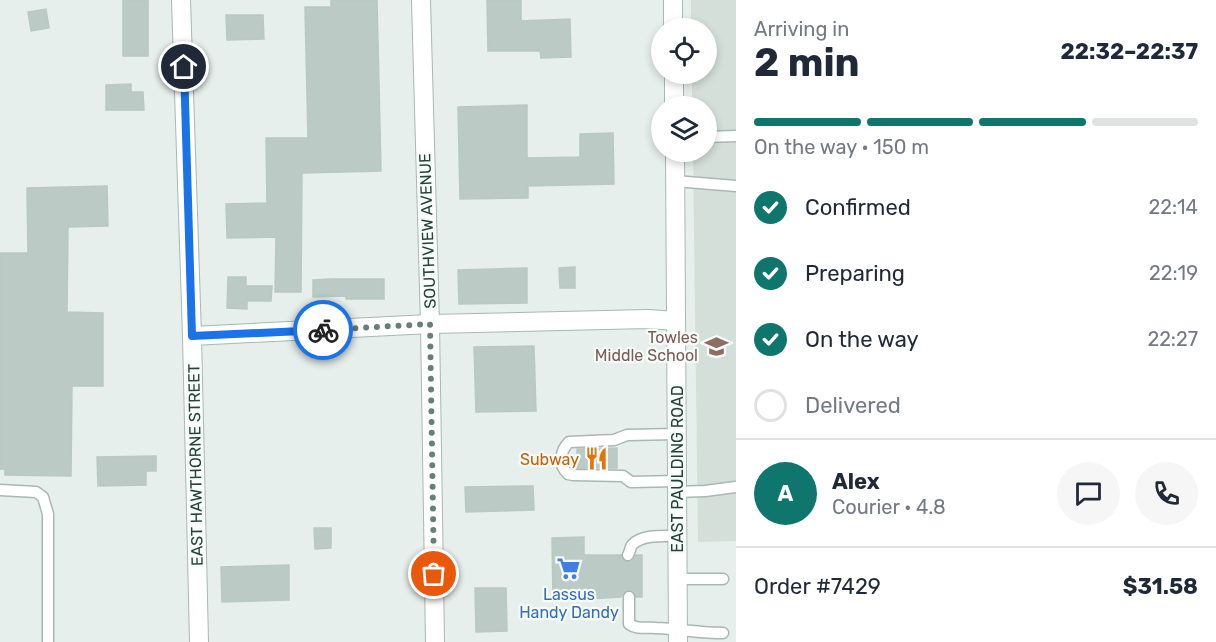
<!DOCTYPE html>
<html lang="en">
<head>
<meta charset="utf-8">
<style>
	:root { --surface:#fff; --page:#f6f6f7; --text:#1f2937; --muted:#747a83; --line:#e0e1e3; --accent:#0f766e }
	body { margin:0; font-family:Rubik,sans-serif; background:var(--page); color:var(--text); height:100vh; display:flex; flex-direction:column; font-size:22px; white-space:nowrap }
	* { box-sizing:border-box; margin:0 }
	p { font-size:20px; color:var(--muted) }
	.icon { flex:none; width:33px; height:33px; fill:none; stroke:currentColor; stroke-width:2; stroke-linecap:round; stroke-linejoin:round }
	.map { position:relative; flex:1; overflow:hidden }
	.details { display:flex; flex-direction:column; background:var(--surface); width:480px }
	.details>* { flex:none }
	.buttons { position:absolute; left:651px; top:18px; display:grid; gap:12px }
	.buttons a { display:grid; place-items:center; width:66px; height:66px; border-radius:50%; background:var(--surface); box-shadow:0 3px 9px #0003; font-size:30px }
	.pin { position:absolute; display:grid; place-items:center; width:51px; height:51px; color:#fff; margin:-26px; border:3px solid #fff; border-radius:50%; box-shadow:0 2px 6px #0007 }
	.courier { position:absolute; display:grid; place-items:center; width:60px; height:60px; margin:-30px; border:4px solid #1a73e8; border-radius:50%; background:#fff; color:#222; box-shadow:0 2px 8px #0007 }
	.overview em { font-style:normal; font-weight:700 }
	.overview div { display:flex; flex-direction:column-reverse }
	.overview { display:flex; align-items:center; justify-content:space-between; height:102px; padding:0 18px }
	h1 { font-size:39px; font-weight:700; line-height:45px }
	.bar { display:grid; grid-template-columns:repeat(4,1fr); gap:9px 6px; align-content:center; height:72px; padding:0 18px }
	.bar i { height:8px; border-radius:4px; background:var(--line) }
	.bar .current { background:var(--accent) }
	.bar p { grid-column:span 4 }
	.line { display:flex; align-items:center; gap:15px; padding:0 18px; border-top:2px solid var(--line) }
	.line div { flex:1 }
	.round { display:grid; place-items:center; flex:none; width:63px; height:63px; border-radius:32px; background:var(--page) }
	ol { padding:0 18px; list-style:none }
	li { display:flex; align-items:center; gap:18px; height:66px }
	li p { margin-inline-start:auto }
	li .icon { padding:6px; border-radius:50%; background:var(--accent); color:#fff; stroke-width:4 }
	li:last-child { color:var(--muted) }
	li i { width:33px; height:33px; border:3px solid var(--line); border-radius:50% }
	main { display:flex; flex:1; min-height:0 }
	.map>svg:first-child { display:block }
	.built { fill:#d4dfda }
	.building { fill:#bbcac4; stroke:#b8c9c2; stroke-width:1.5 }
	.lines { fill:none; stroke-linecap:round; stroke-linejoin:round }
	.lane-casing { stroke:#a8b8b2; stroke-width:13 }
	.street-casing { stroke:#a8b8b2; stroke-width:20 }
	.secondary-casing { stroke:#a4bbb3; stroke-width:20 }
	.lane { stroke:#fff; stroke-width:10 }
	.street { stroke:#fff; stroke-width:18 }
	.secondary { stroke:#fff; stroke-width:18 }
	.done { stroke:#687f78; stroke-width:6; stroke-dasharray:0 10.8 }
	.route { stroke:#1a73e8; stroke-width:8 }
	.labels { text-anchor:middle; stroke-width:4.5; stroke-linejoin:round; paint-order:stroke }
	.street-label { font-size:16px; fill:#24423a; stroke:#f7fbf9 }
	.education-label { font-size:16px; fill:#785e54; stroke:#f7fbf9; text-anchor:end }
	.food-label { font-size:16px; fill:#c56008; stroke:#f7fbf9; text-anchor:end }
	.shop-label { font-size:16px; fill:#366cbe; stroke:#f7fbf9 }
</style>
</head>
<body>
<main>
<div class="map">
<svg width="736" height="642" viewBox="0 0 736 642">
	<rect width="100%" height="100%" fill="#e6efeb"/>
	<path class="built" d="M691 0H736V541L698 542 693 152H706V106H692V74H706V28H691Z"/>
	<g class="building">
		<rect x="123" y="0" width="25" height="56"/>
		<path d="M331 0H377L381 171 302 173 301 292H275L276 237 227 238 226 204 267 203 266 138H308L305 7H331Z"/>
		<path d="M487 0H521V21L570 19 571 57 541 58 540 51H488Z"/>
		<path d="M46 9 49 28 31 31 28 12Z"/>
		<path d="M226 15H263L264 39 227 40Z"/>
		<path d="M131 84V92H143L144 110H106V85Z"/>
		<path d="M527 105V158L580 157V134L613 133 614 184 528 186V198L460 199 458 107Z"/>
		<path d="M107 186 108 226 68 227 67 312 103 313V386H72L71 476 5 475V469H0V253H28L27 188Z"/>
		<path d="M575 267V288H560L559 268Z"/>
		<path d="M527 268V303L459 304 458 270Z"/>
		<path d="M228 277H246V286H272L271 301H247V309L227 308Z"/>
		<path d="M331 279H384V299H346V296L313 297V280Z"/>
		<path d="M534 346 536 411 476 412 474 347Z"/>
		<path d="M617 448V468H577V449Z"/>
		<path d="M156 456V471H146V485L98 486 97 457Z"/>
		<path d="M533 486 534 510 466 512 465 487Z"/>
		<path d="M314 528H331V548L315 549Z"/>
		<path d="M584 537V555H621L624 561 629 562 632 561 636 555H642V597H636L633 591 628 590 623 593 621 597 553 601 552 538Z"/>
		<path d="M289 565V600L222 602 221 567Z"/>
		<path d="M475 588H506L507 631 476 632Z"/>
	</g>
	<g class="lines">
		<defs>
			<g id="lane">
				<path d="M706 137 736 136"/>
				<path d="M675 181 736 186"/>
				<path d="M676 434 627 435 614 440 569 442C560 451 558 465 568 474L573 475 623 476 631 482 677 481"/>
				<path d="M0 490 36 492 43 497 48 514V642"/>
				<path d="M676 492 705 491 736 487"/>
				<path d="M628 555C630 552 630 548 632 545 642 534 664 536 677 536"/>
				<path d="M678 579H723"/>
				<path d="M629 597V624C637 630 647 627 656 628 679 629 701 633 723 633"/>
			</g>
			<g id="street">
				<path d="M181 0 192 336 199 642"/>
				<path d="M421 0 430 324 435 642"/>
				<path d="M192 336 430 324 648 319 676 321"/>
			</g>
			<g id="secondary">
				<path d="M673 0V28"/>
				<path d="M674 74V106"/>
				<path d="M675 152 678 642"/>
			</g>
		</defs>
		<use href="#lane" class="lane-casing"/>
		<use href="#street" class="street-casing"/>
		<use href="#secondary" class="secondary-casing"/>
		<use href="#lane" class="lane"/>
		<use href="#street" class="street"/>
		<use href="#secondary" class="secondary"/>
	</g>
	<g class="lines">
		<path class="done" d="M323 330 430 324 434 574"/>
		<path class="route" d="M184 67 192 336 323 330"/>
	</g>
	<defs>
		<symbol id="school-bare" viewBox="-9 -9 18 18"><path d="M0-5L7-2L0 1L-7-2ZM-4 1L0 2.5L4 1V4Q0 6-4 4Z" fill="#8d6e63" stroke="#f7fbf9" stroke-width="2.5" paint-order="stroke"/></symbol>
		<symbol id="restaurant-bare" viewBox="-9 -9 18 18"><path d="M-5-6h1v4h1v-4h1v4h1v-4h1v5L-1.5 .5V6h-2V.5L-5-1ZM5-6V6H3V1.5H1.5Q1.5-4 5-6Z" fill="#e8710a" stroke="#f7fbf9" stroke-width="2.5" paint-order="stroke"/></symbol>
		<symbol id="supermarket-bare" viewBox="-9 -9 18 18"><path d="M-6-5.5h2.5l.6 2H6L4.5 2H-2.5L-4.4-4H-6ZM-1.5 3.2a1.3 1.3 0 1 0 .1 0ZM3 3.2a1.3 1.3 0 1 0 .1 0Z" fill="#3f7fe0" stroke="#f7fbf9" stroke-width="2.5" paint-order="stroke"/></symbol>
	</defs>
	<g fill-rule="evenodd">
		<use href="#school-bare" x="700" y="330" width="33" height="33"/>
		<use href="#restaurant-bare" x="580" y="442" width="33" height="33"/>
		<use href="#supermarket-bare" x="552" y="552" width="33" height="33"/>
	</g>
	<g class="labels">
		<g class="street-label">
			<text transform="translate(427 231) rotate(-92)" y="6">SOUTHVIEW AVENUE</text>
			<text transform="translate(195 465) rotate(-91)" y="6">EAST HAWTHORNE STREET</text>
			<text transform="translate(677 469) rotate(-90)" y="6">EAST PAULDING ROAD</text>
		</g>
		<g class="education-label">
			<text x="698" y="343">Towles<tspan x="698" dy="18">Middle School</tspan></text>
		</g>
		<g class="food-label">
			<text x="579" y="465">Subway</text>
		</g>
		<g class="shop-label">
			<text x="569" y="600">Lassus<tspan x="569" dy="18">Handy Dandy</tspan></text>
		</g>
	</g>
</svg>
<div class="buttons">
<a><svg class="icon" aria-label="locate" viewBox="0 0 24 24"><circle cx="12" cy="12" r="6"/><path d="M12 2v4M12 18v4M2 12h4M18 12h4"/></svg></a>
<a><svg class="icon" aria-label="layers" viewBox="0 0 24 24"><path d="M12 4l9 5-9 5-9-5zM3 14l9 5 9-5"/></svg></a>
</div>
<div class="pin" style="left:434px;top:574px;background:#ea580c"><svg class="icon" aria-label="bag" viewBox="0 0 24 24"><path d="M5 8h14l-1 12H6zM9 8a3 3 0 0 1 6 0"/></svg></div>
<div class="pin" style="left:184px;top:67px;background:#1f2937"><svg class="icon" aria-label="home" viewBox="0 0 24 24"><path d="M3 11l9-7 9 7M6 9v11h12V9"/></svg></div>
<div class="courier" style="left:323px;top:330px"><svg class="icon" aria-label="bike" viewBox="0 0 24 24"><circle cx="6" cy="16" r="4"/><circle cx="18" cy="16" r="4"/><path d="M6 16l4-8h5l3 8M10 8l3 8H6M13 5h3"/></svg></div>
</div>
<section class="details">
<div class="overview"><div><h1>2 min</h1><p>Arriving in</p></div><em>22:32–22:37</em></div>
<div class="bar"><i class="current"></i><i class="current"></i><i class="current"></i><i></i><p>On the way · 150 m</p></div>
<ol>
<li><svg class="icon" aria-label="check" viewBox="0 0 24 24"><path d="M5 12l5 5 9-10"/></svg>Confirmed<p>22:14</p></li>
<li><svg class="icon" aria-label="check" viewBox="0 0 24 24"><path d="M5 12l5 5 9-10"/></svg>Preparing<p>22:19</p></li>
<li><svg class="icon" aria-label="check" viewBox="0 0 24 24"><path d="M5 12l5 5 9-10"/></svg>On the way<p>22:27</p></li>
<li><i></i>Delivered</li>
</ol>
<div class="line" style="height:108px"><b class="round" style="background:var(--accent);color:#fff">A</b><div><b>Alex</b><p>Courier · 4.8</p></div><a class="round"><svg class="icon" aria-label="chat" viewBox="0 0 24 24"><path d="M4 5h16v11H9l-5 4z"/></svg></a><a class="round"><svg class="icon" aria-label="phone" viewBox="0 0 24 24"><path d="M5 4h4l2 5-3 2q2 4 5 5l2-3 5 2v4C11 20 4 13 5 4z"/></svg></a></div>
<div class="line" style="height:78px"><div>Order #7429</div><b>$31.58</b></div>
</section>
</main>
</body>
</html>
